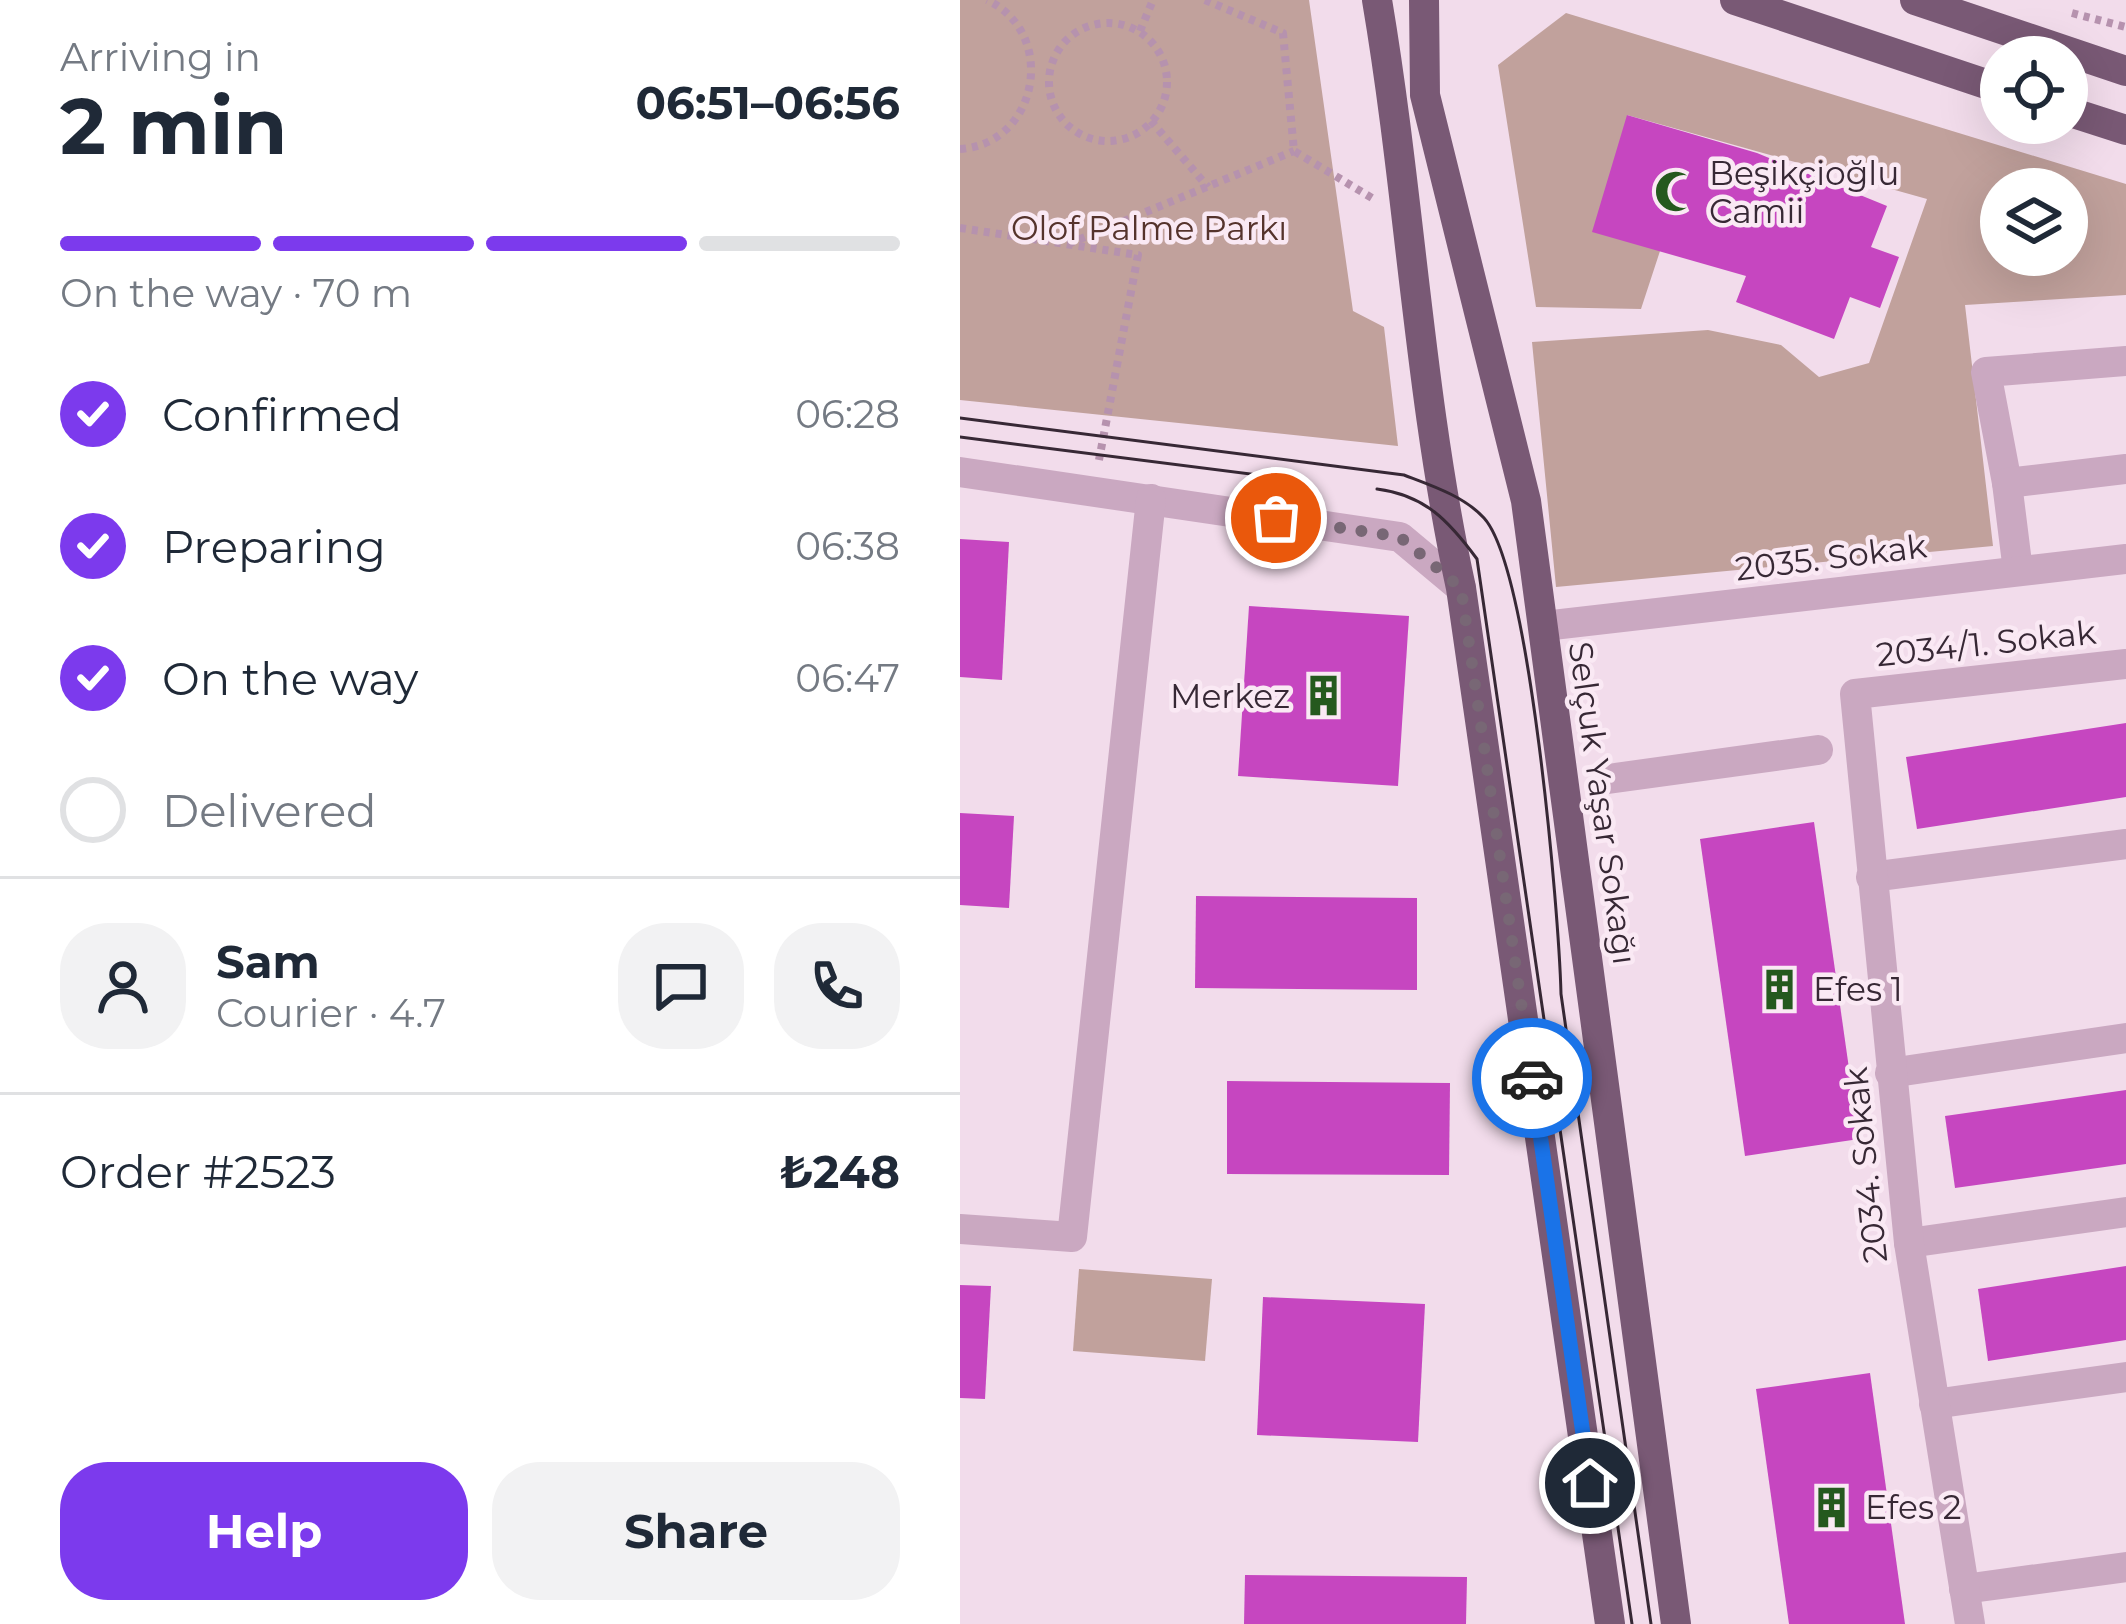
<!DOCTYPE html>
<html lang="en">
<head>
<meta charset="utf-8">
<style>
	:root { --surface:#fff; --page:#f2f2f3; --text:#1f2937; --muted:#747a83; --line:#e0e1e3; --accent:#7c3aed }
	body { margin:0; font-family:Montserrat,sans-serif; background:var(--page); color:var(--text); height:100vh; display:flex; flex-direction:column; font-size:45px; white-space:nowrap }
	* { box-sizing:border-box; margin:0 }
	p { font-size:39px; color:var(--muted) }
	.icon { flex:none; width:66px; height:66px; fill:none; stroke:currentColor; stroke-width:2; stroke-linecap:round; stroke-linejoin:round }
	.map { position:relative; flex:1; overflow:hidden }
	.drawer { display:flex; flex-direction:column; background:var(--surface); width:960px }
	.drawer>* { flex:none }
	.tools { position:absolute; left:1020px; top:36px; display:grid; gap:24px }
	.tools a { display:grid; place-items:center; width:108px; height:108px; border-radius:50%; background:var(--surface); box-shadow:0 12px 48px #0002; font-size:60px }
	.pin { position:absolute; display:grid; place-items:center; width:102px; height:102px; color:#fff; margin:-51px; border:6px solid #fff; border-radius:50%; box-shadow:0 3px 12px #0007 }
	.courier { position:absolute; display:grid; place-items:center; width:120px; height:120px; margin:-60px; border:9px solid #1a73e8; border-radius:50%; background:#fff; color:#222; box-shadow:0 3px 15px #0007 }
	.summary em { font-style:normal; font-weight:700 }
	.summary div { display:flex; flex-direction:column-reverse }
	.summary { display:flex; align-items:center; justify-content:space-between; height:204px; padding:0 60px }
	h1 { font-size:78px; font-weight:700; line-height:90px }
	.bar { display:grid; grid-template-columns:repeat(4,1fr); gap:18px 12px; align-content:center; height:144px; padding:0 60px }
	.bar i { height:15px; border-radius:9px; background:var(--line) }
	.bar .current { background:var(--accent) }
	.bar p { grid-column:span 4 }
	.line { display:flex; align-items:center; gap:30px; padding:0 60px; border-top:3px solid var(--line) }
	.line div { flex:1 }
	.round { display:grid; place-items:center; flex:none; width:126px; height:126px; border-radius:48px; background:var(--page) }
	ol { padding:0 60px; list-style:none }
	li { display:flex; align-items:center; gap:36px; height:132px }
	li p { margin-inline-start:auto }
	li .icon { padding:12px; border-radius:50%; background:var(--accent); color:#fff; stroke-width:4 }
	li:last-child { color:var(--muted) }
	li i { width:66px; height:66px; border:6px solid var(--line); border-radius:50% }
	.button { display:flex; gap:24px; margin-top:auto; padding:24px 60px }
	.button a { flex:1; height:138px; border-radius:48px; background:var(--accent); color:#fff; font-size:48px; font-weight:700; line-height:138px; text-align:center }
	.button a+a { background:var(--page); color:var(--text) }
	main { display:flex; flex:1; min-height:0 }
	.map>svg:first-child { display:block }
	.green { fill:#c1a19c; fill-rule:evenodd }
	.building { fill:#c646c0 }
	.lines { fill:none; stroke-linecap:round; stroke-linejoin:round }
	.path { stroke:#b692ae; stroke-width:8; stroke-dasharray:6 6; stroke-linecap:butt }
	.minor { stroke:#caa8c1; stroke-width:30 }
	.major { stroke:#795975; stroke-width:30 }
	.tram { stroke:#372835; stroke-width:3 }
	.done { stroke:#786775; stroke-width:12; stroke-dasharray:0 21.6 }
	.route { stroke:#1a73e8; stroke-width:15 }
	.labels { text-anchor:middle; stroke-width:9; stroke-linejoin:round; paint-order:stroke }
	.poi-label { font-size:33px; fill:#372835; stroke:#fae9f4; text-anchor:start }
	.park-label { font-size:33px; fill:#55332c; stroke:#fae9f4 }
	.street-label { font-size:33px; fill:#372835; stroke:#fae9f4 }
</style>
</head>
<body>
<main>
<section class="drawer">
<div class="summary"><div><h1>2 min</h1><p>Arriving in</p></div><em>06:51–06:56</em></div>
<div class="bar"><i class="current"></i><i class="current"></i><i class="current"></i><i></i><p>On the way · 70 m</p></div>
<ol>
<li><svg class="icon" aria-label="check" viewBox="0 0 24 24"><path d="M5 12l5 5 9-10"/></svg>Confirmed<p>06:28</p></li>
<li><svg class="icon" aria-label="check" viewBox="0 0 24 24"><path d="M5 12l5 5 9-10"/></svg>Preparing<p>06:38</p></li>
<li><svg class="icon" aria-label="check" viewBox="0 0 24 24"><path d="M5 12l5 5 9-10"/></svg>On the way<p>06:47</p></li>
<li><i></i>Delivered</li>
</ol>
<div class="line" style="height:216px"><a class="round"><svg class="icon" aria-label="person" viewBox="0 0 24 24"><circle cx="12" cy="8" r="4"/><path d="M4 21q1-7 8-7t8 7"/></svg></a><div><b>Sam</b><p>Courier · 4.7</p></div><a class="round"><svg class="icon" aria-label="chat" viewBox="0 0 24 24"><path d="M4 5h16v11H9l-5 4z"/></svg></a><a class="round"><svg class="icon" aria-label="phone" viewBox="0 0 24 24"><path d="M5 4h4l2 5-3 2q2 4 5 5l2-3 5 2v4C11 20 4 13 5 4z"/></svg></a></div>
<div class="line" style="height:156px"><div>Order #2523</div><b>₺248</b></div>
<div class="button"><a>Help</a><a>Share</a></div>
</section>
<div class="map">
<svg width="1166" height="1624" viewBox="0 0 1166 1624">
	<rect width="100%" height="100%" fill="#f2dceb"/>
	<g class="green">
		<path d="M0 0H349L393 311 424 327 438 446 0 400Z"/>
		<path d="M606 13 1166 184V295L1005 305 1033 546 596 587 572 342 748 330 821 345 859 377 909 363 967 199 667 115 700 251 681 309 576 307 538 65ZM1041 189H1107V255H1041Z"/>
		<path d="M119 1269 252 1279 245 1361 113 1351Z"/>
	</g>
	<g class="building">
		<path d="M667 115 797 153 927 206 911 247 939 257 920 308 890 297 874 339 776 302 786 276 632 232Z"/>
		<path d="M0 539 49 542 42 680 0 677Z"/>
		<path d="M289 606 449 616 438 786 278 776Z"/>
		<path d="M1166 723V797L957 829 946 757Z"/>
		<path d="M0 813 54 816 49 908 0 905Z"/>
		<path d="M854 822 899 1139 785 1156 740 839Z"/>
		<path d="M236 896 457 898V990L235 988Z"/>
		<path d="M267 1081 490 1083 489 1175 267 1174Z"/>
		<path d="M1166 1090V1164L995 1188 985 1116Z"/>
		<path d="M1166 1266V1340L1028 1361 1018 1289Z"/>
		<path d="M0 1285 31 1286 25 1399 0 1398Z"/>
		<path d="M303 1297 465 1304 458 1442 297 1435Z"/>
		<path d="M910 1373 945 1624H829L796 1389Z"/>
		<path d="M285 1575 507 1577 506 1624H284Z"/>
	</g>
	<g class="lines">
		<g class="path">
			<path d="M245 0 323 33 334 151 412 198"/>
			<path d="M1112 13 1166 27"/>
			<circle cx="148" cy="82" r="59"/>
			<path d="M180 31 193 0"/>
			<path d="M191 121 248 187"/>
			<path d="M0 149C79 144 98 33 27 0"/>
			<path d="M0 228 178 255 139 460"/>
			<path d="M108 244 334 151"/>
		</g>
		<g class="minor">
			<path d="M0 472 440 537 501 588"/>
			<path d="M1047 483 1026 372 1166 361"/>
			<path d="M1058 571 1047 483 1166 469"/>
			<path d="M584 626 1166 559"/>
			<path d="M648 779 858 750"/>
			<path d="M911 877 1166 844"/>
			<path d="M930 1073 1166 1038"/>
			<path d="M0 1229 112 1237 191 499"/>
			<path d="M949 1243 1166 1212"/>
			<path d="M974 1404 1166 1377"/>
			<path d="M1004 1589 1166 1567"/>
			<path d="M1010 1624 949 1243 895 694 1166 664"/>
		</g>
		<g class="major">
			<path d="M417 0C450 195 459 395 501 588L650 1624"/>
			<path d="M464 0 465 95 566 501 716 1624"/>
			<path d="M775 0 1041 89"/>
			<path d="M955 0 1166 71"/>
			<path d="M1107 111 1166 130"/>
		</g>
		<g class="tram">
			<path d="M0 418 444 475C470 485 504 496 524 518 570 569 599 913 601 994L691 1624"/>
			<path d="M0 437 345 481"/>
			<path d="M417 489C465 495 489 521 517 559L672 1624"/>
		</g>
	</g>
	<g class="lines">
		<path class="done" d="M316 518 440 537 501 588 572 1078"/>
		<path class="route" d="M572 1078 630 1483"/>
	</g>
	<defs>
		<symbol id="mosque-bare" viewBox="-9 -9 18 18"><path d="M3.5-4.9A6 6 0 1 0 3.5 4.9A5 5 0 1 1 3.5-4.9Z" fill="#25591e" stroke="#fae9f4" stroke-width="2.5" paint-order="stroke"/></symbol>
		<symbol id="building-bare" viewBox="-9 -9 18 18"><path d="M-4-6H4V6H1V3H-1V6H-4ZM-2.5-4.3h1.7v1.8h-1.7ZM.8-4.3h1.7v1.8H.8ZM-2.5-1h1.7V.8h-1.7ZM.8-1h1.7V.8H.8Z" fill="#25591e" stroke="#fae9f4" stroke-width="2.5" paint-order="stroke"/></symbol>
	</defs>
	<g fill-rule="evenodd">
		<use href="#mosque-bare" x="686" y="162" width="59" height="59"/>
		<use href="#building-bare" x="334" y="666" width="59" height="59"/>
		<use href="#building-bare" x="790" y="960" width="59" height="59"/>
		<use href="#building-bare" x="842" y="1478" width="59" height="59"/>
	</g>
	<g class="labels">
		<g class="poi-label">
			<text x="749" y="185">Beşikçioğlu<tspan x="749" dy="38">Camii</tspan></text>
			<text x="330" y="708" text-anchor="end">Merkez</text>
			<text x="853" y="1001">Efes 1</text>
			<text x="905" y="1519">Efes 2</text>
		</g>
		<g class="park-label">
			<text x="189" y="240">Olof Palme Parkı</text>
		</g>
		<g class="street-label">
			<text transform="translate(871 557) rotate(-7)" y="12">2035. Sokak</text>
			<text transform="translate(1026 643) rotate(-6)" y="12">2034/1. Sokak</text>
			<text transform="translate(643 803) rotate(82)" y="12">Selçuk Yaşar Sokağı</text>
			<text transform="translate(905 1165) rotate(-96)" y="12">2034. Sokak</text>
		</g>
	</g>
</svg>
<div class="tools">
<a><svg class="icon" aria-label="locate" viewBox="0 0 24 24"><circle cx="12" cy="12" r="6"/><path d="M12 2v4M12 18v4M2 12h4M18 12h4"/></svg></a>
<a><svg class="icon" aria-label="layers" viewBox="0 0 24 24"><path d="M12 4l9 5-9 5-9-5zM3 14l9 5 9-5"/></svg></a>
</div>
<div class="pin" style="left:316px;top:518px;background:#ea580c"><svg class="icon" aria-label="bag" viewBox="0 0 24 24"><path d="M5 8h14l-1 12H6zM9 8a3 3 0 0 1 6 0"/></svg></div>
<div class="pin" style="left:630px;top:1483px;background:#1f2937"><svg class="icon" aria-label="home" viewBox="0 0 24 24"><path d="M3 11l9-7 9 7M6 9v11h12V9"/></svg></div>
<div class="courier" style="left:572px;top:1078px"><svg class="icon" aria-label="car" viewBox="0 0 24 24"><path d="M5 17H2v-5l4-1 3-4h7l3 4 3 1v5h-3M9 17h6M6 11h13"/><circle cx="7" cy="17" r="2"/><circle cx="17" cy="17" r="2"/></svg></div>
</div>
</main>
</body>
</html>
